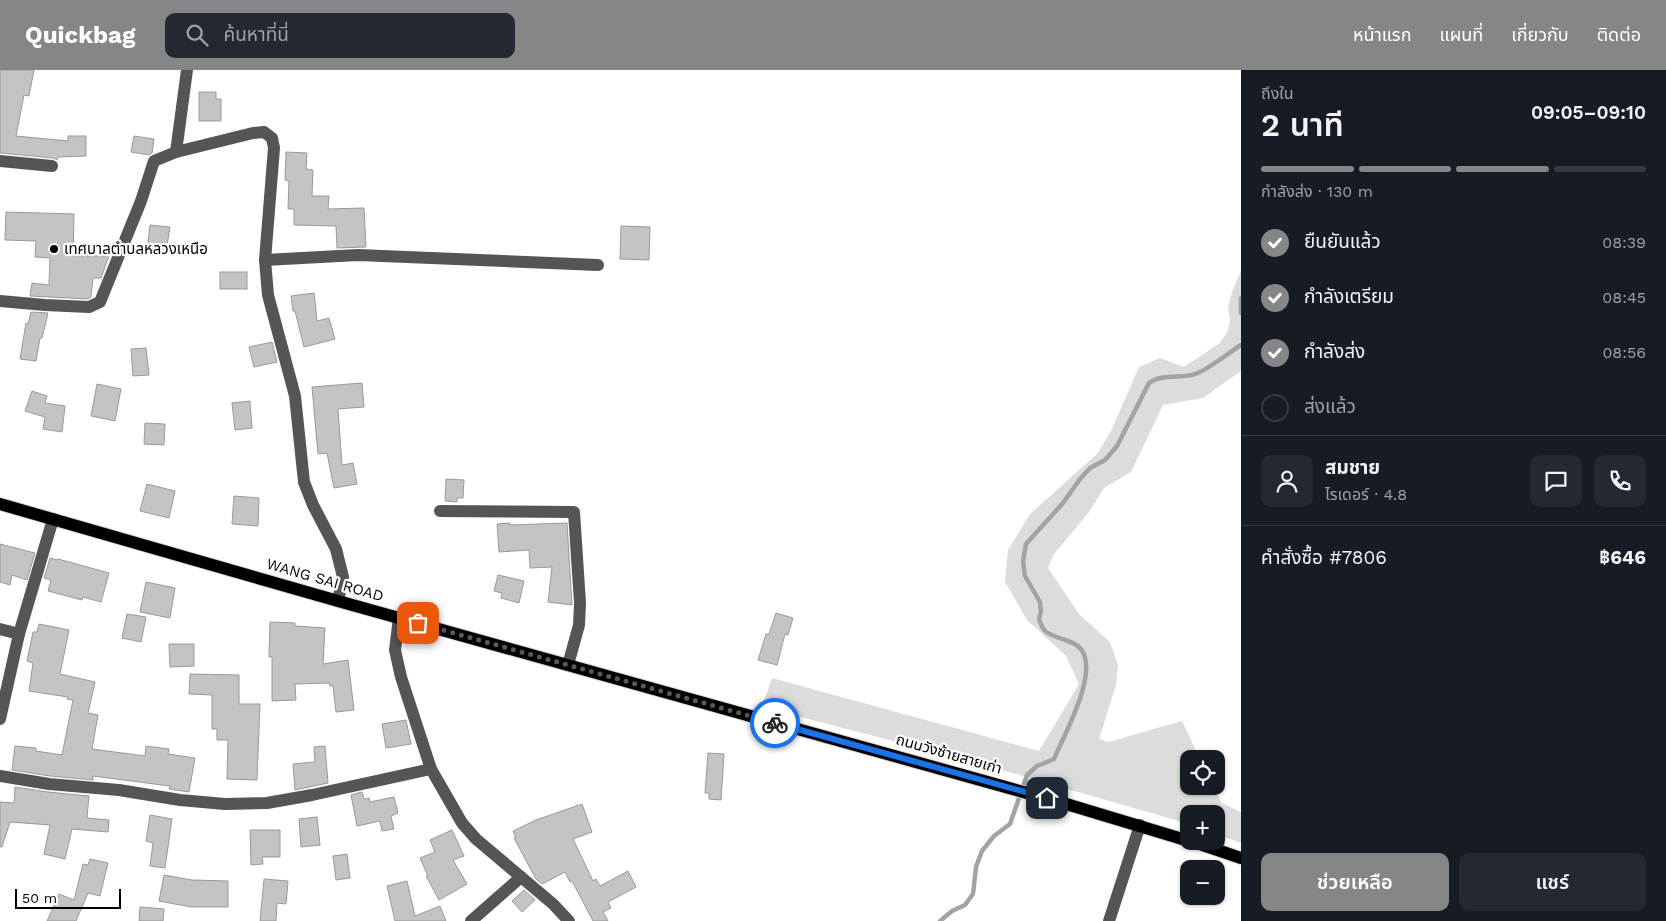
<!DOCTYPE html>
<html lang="th">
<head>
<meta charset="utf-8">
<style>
	:root { --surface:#171b24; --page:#242831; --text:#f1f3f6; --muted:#9ea1a6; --line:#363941; --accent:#858687 }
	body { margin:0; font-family:"Work Sans","Noto Sans Thai",sans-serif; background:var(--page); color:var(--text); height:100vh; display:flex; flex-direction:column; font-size:19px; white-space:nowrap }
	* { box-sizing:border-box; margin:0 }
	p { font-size:16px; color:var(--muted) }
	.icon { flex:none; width:28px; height:28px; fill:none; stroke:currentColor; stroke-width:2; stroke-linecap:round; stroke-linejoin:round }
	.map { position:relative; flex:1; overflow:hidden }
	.side { display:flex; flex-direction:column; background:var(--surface); width:425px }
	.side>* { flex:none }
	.tools { position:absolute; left:1180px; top:680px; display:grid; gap:10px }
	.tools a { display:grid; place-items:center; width:45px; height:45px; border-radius:10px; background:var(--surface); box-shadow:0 1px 4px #0004; font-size:25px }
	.scale { position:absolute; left:15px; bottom:12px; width:106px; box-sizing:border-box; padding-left:5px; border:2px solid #000; border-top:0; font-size:14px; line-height:18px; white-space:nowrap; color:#000; -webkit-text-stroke:4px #fff; paint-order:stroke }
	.pin { position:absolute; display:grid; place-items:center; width:42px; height:42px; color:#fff; margin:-21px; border-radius:10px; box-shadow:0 2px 8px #0006 }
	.courier { position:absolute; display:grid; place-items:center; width:50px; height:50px; margin:-25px; border:4px solid #1a73e8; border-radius:50%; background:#fff; color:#222; box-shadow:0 1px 6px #0007 }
	.summary em { font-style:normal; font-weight:600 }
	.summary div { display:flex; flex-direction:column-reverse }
	.summary { display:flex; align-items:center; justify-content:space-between; height:85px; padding:0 20px }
	h1 { font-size:32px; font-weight:600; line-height:38px }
	.bar { display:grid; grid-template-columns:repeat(4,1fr); gap:8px 5px; align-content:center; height:60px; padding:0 20px }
	.bar i { height:6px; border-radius:4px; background:var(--line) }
	.bar .current { background:var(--accent) }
	.bar p { grid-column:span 4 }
	.line { display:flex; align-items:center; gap:12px; padding:0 20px; border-top:1px solid var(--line) }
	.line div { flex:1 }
	.round { display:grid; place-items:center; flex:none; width:52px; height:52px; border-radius:10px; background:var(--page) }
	ol { padding:0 20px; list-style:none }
	li { display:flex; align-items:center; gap:15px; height:55px }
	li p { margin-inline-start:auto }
	li .icon { padding:5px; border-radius:50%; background:var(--accent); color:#fff; stroke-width:4 }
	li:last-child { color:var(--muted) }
	li i { width:28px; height:28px; border:2px solid var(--line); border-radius:50% }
	.button { display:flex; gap:10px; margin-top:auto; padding:10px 20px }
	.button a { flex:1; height:58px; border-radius:10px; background:var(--accent); color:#fff; font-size:20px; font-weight:600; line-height:58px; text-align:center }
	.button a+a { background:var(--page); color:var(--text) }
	header { display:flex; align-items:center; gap:30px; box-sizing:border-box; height:70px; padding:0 25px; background:var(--accent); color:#fff }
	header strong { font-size:24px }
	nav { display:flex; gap:28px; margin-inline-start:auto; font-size:18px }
	.search { width:350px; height:45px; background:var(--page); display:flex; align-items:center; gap:12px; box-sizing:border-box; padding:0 18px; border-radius:10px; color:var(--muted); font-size:19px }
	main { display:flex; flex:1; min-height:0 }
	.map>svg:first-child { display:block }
	.green { fill:#dcdcdc }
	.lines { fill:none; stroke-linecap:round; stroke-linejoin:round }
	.stream { stroke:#a3a3a3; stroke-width:4.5 }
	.building { fill:#c4c4c4; stroke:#999 }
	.major-casing { stroke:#dbdbdb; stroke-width:14 }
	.minor { stroke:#555; stroke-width:12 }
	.major { stroke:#000; stroke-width:12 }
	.done { stroke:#595959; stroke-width:5; stroke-dasharray:0 9 }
	.route { stroke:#1a73e8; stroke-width:6 }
	.poi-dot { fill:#000; stroke:#fff; stroke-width:2 }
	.labels { text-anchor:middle; stroke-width:4.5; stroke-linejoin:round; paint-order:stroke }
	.poi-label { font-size:15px; fill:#000; stroke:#fff; text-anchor:start }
	.street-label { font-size:15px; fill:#000; stroke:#fff }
</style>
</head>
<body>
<header>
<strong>Quickbag</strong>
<div class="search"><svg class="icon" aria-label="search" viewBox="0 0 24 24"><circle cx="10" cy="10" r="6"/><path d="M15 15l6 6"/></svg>ค้นหาที่นี่</div>
<nav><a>หน้าแรก</a><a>แผนที่</a><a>เกี่ยวกับ</a><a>ติดต่อ</a></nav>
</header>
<main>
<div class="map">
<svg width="1241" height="851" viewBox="0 0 1241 851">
	<rect width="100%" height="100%" fill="#fff"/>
	<path class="green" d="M1241 201V301L1203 328 1163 335 1131 402 1104 418 1089 442 1054 484 1048 498 1079 544 1110 572 1118 595 1116 615 1099 669 1108 672 1182 651 1200 689H1189V716H1213L1222 733 1241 742V773L1216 764V744H1189V754L974 692 762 637 772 608 1039 681 1079 614 1066 586 1027 550 1005 512 1008 480 1030 444 1097 384 1111 361 1139 297 1160 288 1184 297 1220 273 1228 261 1230 250 1228 237 1233 219Z"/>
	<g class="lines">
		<g class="stream">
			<path d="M1241 228V243"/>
			<path d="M940 851 952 841 965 835 973 824 976 797 982 781 994 766 1010 754 1027 705 1037 696 1054 689C1064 665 1102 598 1079 577 1069 568 1053 569 1044 560 1042 557 1040 552 1039 549L1041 541 1040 532 1025 506 1023 491 1026 474 1063 433 1080 409 1090 398 1105 390 1117 376 1149 313C1164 302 1183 310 1198 303 1213 296 1227 284 1241 275"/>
		</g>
	</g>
	<g class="building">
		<path d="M0 0H34L29 26 24 25 16 66 68 71V66H86V86L58 87 57 90 53 88 0 83Z"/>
		<path d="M199 22H216V29H221V51H199Z"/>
		<path d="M134 66 154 69 152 83 149 85 131 82Z"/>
		<path d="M286 82 307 83 306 99 313 100 312 126H329L328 139 364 138 366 177 337 178 336 156 294 155V139H288L289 111 285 110Z"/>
		<path d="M6 142 74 144 73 186H109L101 208H93L91 227 87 229 30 226 32 213 49 215 50 188 35 187 36 171 5 170Z"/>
		<path d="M150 155 170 157 166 182 147 180Z"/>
		<path d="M621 156 650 157 649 190 620 189Z"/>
		<rect x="220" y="202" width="27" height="17"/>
		<path d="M314 223 317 251 329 248 335 269 304 277 295 241H293L291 226Z"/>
		<path d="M31 242 48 243 42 268H40L36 291 20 289 26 253 28 254Z"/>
		<path d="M272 272 277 292 254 297 249 277Z"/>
		<path d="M146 278 149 305 133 306 131 279Z"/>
		<path d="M362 313 364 337 338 339 342 395 353 393 357 414 334 418 327 383 318 384 312 317Z"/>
		<path d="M97 314 121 319 115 351 91 346Z"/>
		<path d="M32 321 47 326 45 333 65 336 62 362 43 359 45 347 25 341Z"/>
		<path d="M250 331 252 358 235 360 232 333Z"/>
		<path d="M145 353 165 354 164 375 144 374Z"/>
		<path d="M446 409 464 410 463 428H457V432L445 431Z"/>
		<path d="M147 414 175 421 169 448 140 441Z"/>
		<path d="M234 426 259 428 258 456 232 454Z"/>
		<path d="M510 453V455L567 453 572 535 548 532 552 497 530 498 529 480 499 482 497 454Z"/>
		<path d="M0 474 35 483 27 510 12 505 10 515 0 512Z"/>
		<path d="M50 488 57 490 58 489 109 503 101 532 83 527 82 530 48 521 51 510 44 508Z"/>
		<path d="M498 505 524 511 519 533 501 528 502 523 494 521Z"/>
		<path d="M146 512 175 518 170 548 140 542Z"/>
		<path d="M776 543 793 548 788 565 785 564 777 595 758 590 766 564H769Z"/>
		<path d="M127 544 146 547 141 572 122 568Z"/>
		<path d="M270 552 295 553V556L325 558 323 594 348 590 354 640 336 642 333 616H330L329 613 295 614 296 630 272 631V587H269Z"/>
		<path d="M39 554 69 560 60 604 95 612 88 643 98 645 92 679 145 686 146 676 169 679 168 684 195 688 189 722 169 719 170 716 93 706V710L50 706 12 700 15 676 36 678V681L62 685 73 630 67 629 68 627 29 621 33 593 27 591 33 562H37Z"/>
		<path d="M169 574H194V596L170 597Z"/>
		<path d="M190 604 239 605V634H260L257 710 227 709 228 670H217V659H212V625L189 624Z"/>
		<path d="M406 650 411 674 386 678 382 654Z"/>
		<path d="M325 676 328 713 295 720 293 694 315 692 314 677Z"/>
		<path d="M708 683 724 684 721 730 709 729V723H705Z"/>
		<path d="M15 717 48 722 89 726 87 748 109 750 108 762 72 759 65 789 44 784 50 755 10 752 2 777H0V732L14 733Z"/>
		<path d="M362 722 364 729 369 728 370 732 394 727 398 743 391 746 394 759 382 761 380 751 357 756 351 725Z"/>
		<path d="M582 734 592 762 573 769 593 811 596 809 600 816 628 801 636 817 608 832 611 838 603 842 608 851H593L572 811 570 812 565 802 542 814 536 809 514 768H516L513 761 536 750Z"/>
		<path d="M150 745 172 749 165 798 150 796 153 773 146 771Z"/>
		<path d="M317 747 320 775 301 777 299 749Z"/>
		<path d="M250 760H280V787H262L263 794 251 795Z"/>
		<path d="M452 760 464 786 453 790 467 814 439 830 426 806H428L420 788 435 782 430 770Z"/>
		<path d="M347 784 350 808 336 810 333 786Z"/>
		<path d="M90 789 108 793 100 826 88 823 76 851H47L59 824 74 830 83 794 88 795Z"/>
		<path d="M164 805 192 810 228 811V837H191L159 831Z"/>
		<path d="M264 809 288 811 286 834 277 833 276 851H260Z"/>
		<path d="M407 811 415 846 440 836 446 851H395L387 816Z"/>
		<path d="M524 820 535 830 522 842 512 831Z"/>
		<path d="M140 837 164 839 163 851H139Z"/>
	</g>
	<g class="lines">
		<defs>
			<g id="major">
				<path d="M0 434 338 531 1063 733 1189 771"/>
				<path d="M1191 771 1241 788"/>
			</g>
		</defs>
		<use href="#major" class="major-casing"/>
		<g class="minor">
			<path d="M176 82 187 0"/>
			<path d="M0 91 52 96"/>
			<path d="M265 190 358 185 598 195"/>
			<path d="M0 231 45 235 89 237 100 232 141 131 154 91 176 82 253 63 264 62 272 68 274 78 265 190 268 225 295 326 304 412 313 435 336 479 343 507 338 531"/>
			<path d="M440 441 574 442 580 533 579 555 568 595"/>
			<path d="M399 548 395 580 401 607 431 699 462 753 476 769 553 834 569 851"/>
			<path d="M0 559 19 564"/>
			<path d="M0 649 19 564 53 449"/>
			<path d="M0 706 49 714 119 720 180 730 225 734 267 733 312 725 431 699"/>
			<path d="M471 851 521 807"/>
			<path d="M1109 851 1140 755"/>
		</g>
		<use href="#major" class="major"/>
	</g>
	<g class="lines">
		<path class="done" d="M418 553 775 653"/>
		<path class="route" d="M775 653 1047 728"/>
	</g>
	<circle class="poi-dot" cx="54" cy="179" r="5"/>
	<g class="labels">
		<g class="poi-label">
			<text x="64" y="184">เทศบาลตำบลหลวงเหนือ</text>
		</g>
		<g class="street-label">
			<text transform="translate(325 510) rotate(16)" y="5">WANG SAI ROAD</text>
			<text transform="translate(949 684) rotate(16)" y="5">ถนนวังซ้ายสายเก่า</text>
		</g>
	</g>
</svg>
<div class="tools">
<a><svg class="icon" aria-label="locate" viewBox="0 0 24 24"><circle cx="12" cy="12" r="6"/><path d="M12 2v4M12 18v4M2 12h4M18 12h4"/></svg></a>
<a>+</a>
<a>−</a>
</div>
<div class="scale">50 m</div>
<div class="pin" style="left:418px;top:553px;background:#ea580c"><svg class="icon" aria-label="bag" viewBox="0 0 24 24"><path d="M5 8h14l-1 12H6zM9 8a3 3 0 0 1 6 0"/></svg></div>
<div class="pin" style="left:1047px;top:728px;background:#1f2937"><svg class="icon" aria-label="home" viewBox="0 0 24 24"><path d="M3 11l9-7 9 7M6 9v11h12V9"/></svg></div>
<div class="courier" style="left:775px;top:653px"><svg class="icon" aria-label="bike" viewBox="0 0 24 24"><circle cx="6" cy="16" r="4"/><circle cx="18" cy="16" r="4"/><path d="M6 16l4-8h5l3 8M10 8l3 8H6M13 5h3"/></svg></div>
</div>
<section class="side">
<div class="summary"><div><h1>2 นาที</h1><p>ถึงใน</p></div><em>09:05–09:10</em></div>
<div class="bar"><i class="current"></i><i class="current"></i><i class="current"></i><i></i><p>กำลังส่ง · 130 m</p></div>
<ol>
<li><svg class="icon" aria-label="check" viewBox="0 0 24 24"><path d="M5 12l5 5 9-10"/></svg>ยืนยันแล้ว<p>08:39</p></li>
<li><svg class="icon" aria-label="check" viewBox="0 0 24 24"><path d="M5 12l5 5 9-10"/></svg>กำลังเตรียม<p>08:45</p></li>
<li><svg class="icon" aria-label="check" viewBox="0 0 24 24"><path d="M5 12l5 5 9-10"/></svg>กำลังส่ง<p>08:56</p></li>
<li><i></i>ส่งแล้ว</li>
</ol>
<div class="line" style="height:90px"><a class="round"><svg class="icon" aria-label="person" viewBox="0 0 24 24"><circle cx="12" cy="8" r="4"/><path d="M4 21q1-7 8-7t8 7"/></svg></a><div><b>สมชาย</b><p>ไรเดอร์ · 4.8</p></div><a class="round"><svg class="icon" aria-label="chat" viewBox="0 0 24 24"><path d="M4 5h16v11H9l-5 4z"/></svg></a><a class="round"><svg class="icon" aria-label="phone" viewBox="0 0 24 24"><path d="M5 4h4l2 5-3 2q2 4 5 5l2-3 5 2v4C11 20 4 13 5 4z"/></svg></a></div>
<div class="line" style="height:65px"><div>คำสั่งซื้อ #7806</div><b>฿646</b></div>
<div class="button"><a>ช่วยเหลือ</a><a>แชร์</a></div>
</section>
</main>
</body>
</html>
